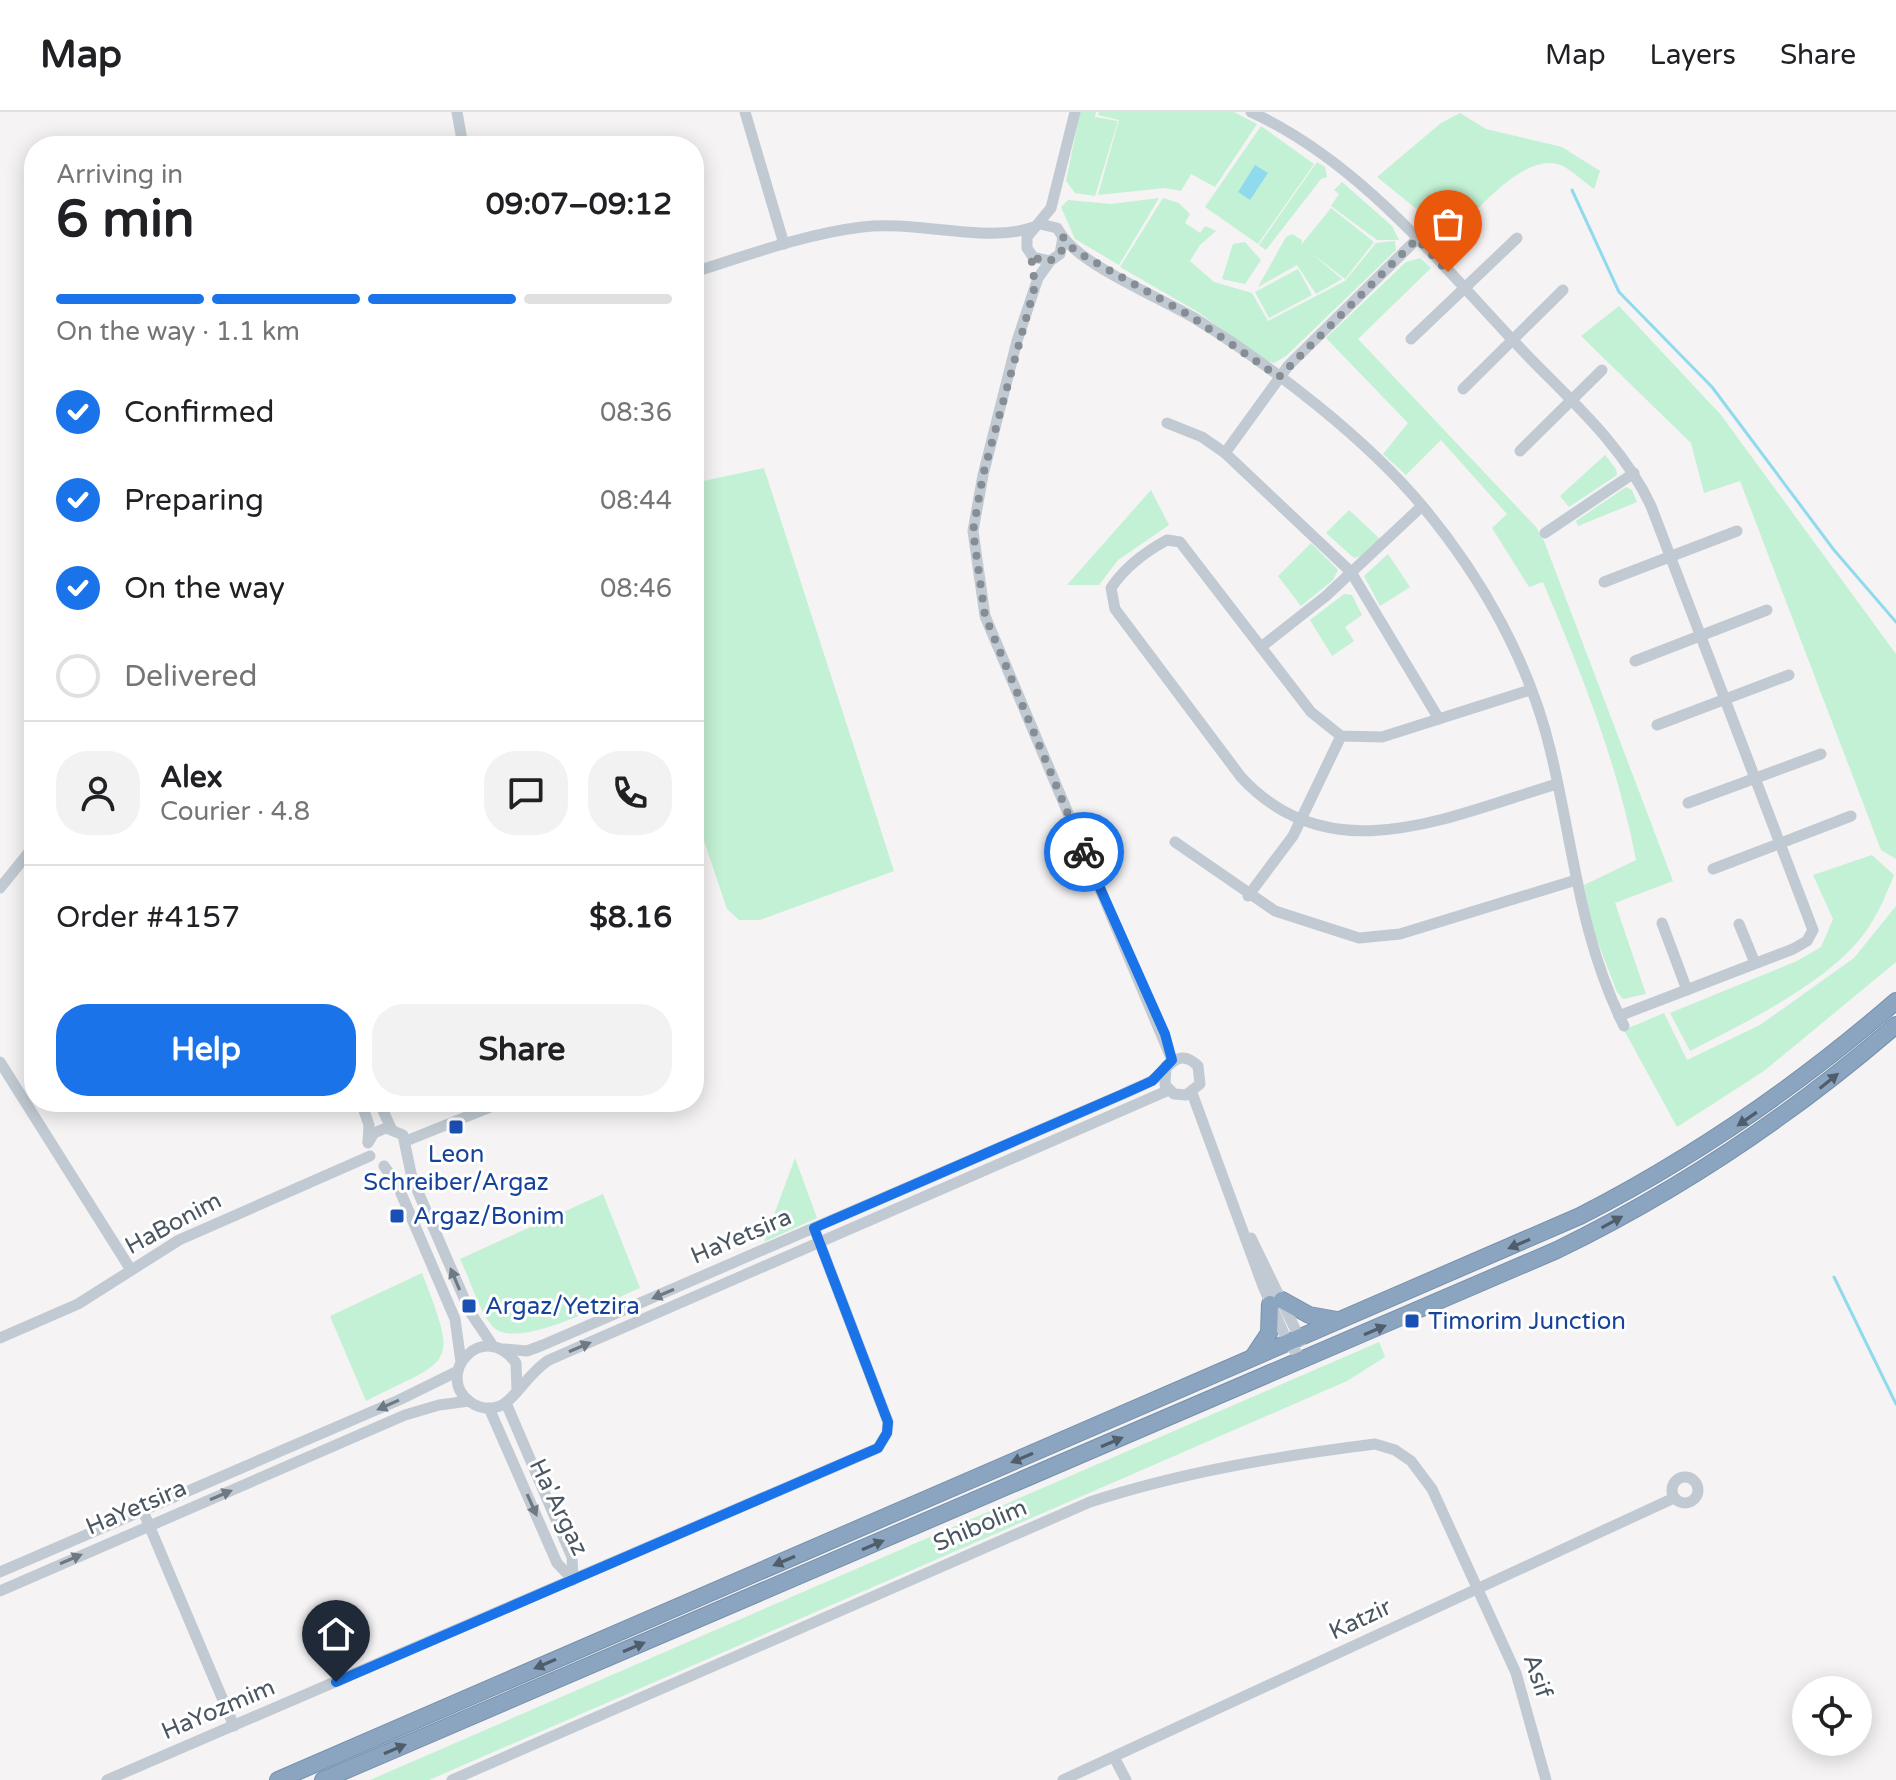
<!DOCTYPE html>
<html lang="en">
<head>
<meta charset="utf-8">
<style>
	:root { --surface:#fff; --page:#f2f2f2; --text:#202124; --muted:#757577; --line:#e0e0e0; --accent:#1a73e8 }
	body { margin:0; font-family:"Varela Round",sans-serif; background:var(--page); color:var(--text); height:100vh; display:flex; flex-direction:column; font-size:30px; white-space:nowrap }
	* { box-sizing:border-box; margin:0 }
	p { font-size:26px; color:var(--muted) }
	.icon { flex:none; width:44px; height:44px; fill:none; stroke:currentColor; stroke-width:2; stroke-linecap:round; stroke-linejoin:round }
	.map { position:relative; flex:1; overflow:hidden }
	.sheet { position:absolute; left:24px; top:24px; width:680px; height:976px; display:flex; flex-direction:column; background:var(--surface); border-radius:32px; box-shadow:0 4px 20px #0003 }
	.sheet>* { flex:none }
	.fabs { position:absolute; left:1792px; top:1564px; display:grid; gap:16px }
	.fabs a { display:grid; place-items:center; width:80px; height:80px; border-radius:50%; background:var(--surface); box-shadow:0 4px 20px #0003; font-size:40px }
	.pin { position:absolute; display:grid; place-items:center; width:68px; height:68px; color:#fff; margin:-82px -34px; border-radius:50% 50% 50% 0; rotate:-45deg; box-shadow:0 0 8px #0007 }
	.pin .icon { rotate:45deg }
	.courier { position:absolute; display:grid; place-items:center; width:80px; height:80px; margin:-40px; border:6px solid #1a73e8; border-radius:50%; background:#fff; color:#222; box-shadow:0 2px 10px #0007 }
	.summary em { font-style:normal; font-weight:700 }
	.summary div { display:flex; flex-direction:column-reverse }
	.summary { display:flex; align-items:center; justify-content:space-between; height:136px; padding:0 32px }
	h1 { font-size:52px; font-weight:700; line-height:60px }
	.bar { display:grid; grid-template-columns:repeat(4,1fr); gap:12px 8px; align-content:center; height:96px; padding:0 32px }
	.bar i { height:10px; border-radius:6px; background:var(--line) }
	.bar .current { background:var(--accent) }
	.bar p { grid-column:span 4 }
	.line { display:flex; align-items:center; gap:20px; padding:0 32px; border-top:2px solid var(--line) }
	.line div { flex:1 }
	.round { display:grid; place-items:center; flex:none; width:84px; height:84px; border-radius:32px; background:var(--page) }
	ol { padding:0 32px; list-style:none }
	li { display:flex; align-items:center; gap:24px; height:88px }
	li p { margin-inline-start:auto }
	li .icon { padding:8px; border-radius:50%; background:var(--accent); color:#fff; stroke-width:4 }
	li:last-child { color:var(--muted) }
	li i { width:44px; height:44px; border:4px solid var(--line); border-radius:50% }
	.primary-button { display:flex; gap:16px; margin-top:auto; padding:16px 32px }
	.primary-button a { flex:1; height:92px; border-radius:32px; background:var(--accent); color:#fff; font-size:32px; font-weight:700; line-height:92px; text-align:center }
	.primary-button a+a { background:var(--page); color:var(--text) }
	header { display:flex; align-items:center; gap:48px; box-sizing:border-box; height:112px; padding:0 40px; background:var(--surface); border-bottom:2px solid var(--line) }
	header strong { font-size:38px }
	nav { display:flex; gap:44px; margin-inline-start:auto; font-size:28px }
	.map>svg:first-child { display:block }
	.green { fill:#c3f1d5 }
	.water { fill:#90daee }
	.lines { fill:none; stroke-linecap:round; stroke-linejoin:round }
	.stream { stroke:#90daee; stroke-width:3 }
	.highway-casing { stroke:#7690ad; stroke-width:18 }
	.minor { stroke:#c1cad2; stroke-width:11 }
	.highway { stroke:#8ba5c1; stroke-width:16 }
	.oneway { fill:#505e6b }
	.oneway2 { fill:#6e7983 }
	.done { stroke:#868d94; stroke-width:8; stroke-dasharray:0 14.4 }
	.route { stroke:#1a73e8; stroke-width:10 }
	.transit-dot { fill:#1a4fb4; stroke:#fff; stroke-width:3 }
	.labels { text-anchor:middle; stroke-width:6; stroke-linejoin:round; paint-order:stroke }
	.transit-label { font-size:24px; fill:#164399; stroke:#fff; text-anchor:start }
	.street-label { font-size:24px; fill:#4a5661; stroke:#fff }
</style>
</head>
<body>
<header>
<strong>Map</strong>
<nav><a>Map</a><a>Layers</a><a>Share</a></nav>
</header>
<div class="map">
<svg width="1896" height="1668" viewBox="0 0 1896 1668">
	<rect width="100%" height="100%" fill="#f5f3f3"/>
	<g class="green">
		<path d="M1080 0H1096L1095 5 1118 9 1095 84 1075 81 1066 69Z"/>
		<path d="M1099 0H1234L1257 12 1215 75 1191 62 1181 79 1165 76 1098 83 1119 8 1098 3Z"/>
		<path d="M1460 1 1486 17 1562 35 1600 59 1594 77C1584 70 1574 60 1563 54 1526 36 1474 102 1451 125L1377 65 1441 11Z"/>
		<path d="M1261 14 1314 52 1258 132 1205 95Z"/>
		<path d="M1317 50 1325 55 1327 65 1321 67 1266 138 1259 133Z"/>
		<path d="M1342 70 1392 114 1399 128H1377L1331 94 1339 82 1334 78Z"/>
		<path d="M1159 86 1119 153 1075 127 1061 95 1068 88 1111 92Z"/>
		<path d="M1163 86 1179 91 1190 102 1185 111 1200 121 1205 114 1216 119 1200 133 1190 149 1214 170 1252 181 1268 209 1345 169 1376 131 1395 129 1396 138 1286 244 1274 251 1265 248 1198 200 1120 155Z"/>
		<path d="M1331 96 1374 130 1345 167 1310 140 1342 167 1316 182 1297 153 1258 175 1286 125 1292 122 1302 128 1301 133Z"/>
		<path d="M1245 130 1261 148 1245 172 1222 167 1233 132Z"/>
		<path d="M1420 146 1431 156 1358 227 1536 415 1544 429 1673 769 1615 791 1646 882 1623 887 1617 880 1592 815 1584 773 1636 748C1618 652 1581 560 1543 470L1529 475 1492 416 1507 402 1441 328 1406 363 1383 342 1408 311 1326 226 1406 150Z"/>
		<path d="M1298 157 1312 183 1269 206 1255 180Z"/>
		<path d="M1619 194 1721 303 1896 542V747L1881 738 1740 369 1704 381 1691 331 1581 224Z"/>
		<path d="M1605 343 1616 357 1617 363 1569 395 1560 384Z"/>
		<path d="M764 356 894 759 760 808H739L727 797 694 699V371Z"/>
		<path d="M1626 375 1632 378 1637 390 1578 414 1576 409Z"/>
		<path d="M1151 378 1169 413 1118 448 1099 473H1067Z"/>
		<path d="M1349 398 1380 427 1362 444 1354 446 1326 421Z"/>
		<path d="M1311 431 1338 458 1333 468 1301 494 1278 464Z"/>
		<path d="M1388 442 1410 475 1380 494 1364 464Z"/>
		<path d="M1344 482 1352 483 1362 503 1345 515 1354 529 1332 544 1310 508Z"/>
		<path d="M1872 743 1894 763C1887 780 1880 798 1870 813 1837 867 1744 911 1690 939L1670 901 1797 849 1821 835 1833 807 1813 763Z"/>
		<path d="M1896 794V850L1764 959 1677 1015 1624 918 1664 901 1687 948 1760 913 1854 846Z"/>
		<path d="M795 1046 817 1106 764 1130Z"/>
		<path d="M603 1082 640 1176C610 1188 517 1241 492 1214 478 1197 470 1167 460 1147Z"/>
		<path d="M422 1161C459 1257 453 1245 366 1289L330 1204Z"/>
		<path d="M1379 1230 1385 1245 1347 1269 429 1668H370Z"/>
	</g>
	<path class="water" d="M1255 53 1268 61 1250 88 1238 80Z"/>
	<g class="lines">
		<g class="stream">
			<path d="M1572 78 1619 180 1712 275 1834 438 1896 510"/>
			<path d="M1834 1165 1896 1292"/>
		</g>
		<defs>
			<g id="highway">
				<path d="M1282 1188 1309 1203 1337 1208"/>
				<path d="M1253 1245 1269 1221 1270 1192"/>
				<path d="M278 1668 1580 1104C1695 1045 1798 974 1896 889"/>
				<path d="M323 1668 1557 1138C1680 1078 1792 1003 1896 913"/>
			</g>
		</defs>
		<use href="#highway" class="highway-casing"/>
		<g class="minor">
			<path d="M457 0 463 34"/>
			<path d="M745 0 784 132"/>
			<path d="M1251 0C1361 50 1442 154 1524 240 1569 287 1623 333 1651 394L1813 818 1807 829 1793 837 1619 904"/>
			<path d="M1040 112 1057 116 1063 125 1060 142 1050 149 1033 145 1027 136V125L1051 96 1075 0"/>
			<path d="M1063 125C1085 155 1161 186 1196 207 1273 255 1366 326 1424 396 1482 466 1530 551 1551 641 1574 737 1579 823 1624 914"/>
			<path d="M1050 149 1038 166 1017 229 983 363 973 419 985 504 1172 948"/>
			<path d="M694 160C748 143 805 122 862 115 917 108 987 132 1034 115"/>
			<path d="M1411 227 1517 126"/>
			<path d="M1463 277 1563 178"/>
			<path d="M1167 311 1202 325 1225 341 1351 460 1439 607"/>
			<path d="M1520 339 1602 258"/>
			<path d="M1225 341 1288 254 1417 127"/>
			<path d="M1545 421 1634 361"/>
			<path d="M1604 470 1737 419"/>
			<path d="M1261 535 1326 484 1422 394"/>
			<path d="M1635 549 1767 498"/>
			<path d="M1530 578 1382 625 1341 624 1311 600 1180 430 1167 428C1145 440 1125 455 1111 476L1115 497 1241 665C1331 763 1452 703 1557 672"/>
			<path d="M1657 613 1789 563"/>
			<path d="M1688 691 1821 642"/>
			<path d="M1175 730 1275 799 1359 826 1400 822 1576 768"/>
			<path d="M1713 757 1851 704"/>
			<path d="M0 776 34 734"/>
			<path d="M1248 784 1293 724 1341 624"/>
			<path d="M1662 811 1687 878"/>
			<path d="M1739 812 1755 851"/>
			<path d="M0 950 131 1158"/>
			<path d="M1192 981 1263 1174 1288 1231 1303 1248"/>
			<path d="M361 990 369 1013 368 1030"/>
			<path d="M379 990 391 1016"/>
			<path d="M406 1029 503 990"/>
			<path d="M368 1031 374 1021 386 1016 403 1023 412 1066 470 1200 493 1234"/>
			<path d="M384 1054 397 1072 455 1207 461 1250"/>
			<path d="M1251 1126 1301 1229"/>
			<path d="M0 1226 78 1192 179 1128 370 1044"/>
			<path d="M504 1237 527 1239 543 1233 1123 982C1133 977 1145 973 1154 967 1169 956 1178 934 1198 954L1200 972 1186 983 1174 982 1165 973 1166 954"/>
			<path d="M517 1278 516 1251C484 1206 433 1262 470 1290 479 1296 490 1298 500 1294 514 1289 529 1260 549 1248L1169 978"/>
			<path d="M506 1291 572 1445 573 1468"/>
			<path d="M489 1296 557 1451 573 1468"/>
			<circle cx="1685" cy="1378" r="13"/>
			<path d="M143 1399 234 1614"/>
			<path d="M0 1460 399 1288 458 1259"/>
			<path d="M0 1479 405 1303 439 1293 469 1289"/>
			<path d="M1115 1647 1126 1668"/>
			<path d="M107 1668 878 1336 887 1321 888 1310 814 1116"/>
			<path d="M452 1668 1090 1390C1182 1360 1279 1344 1375 1332L1395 1338 1411 1349 1432 1377 1516 1561 1546 1668"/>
			<path d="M1063 1668 1674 1386"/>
		</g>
		<use href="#highway" class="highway"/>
	</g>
	<defs><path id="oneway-solid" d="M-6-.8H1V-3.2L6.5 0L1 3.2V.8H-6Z" transform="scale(2)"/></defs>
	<g class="oneway">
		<use href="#oneway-solid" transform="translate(1829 969) rotate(-39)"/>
		<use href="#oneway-solid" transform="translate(1747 1007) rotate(145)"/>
		<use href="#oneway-solid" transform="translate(1612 1110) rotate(-29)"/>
		<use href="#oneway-solid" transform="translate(1519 1132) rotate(157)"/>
		<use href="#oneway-solid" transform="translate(1375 1218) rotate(-23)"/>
		<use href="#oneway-solid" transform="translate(1112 1330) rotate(-23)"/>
		<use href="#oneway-solid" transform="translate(1022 1346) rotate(157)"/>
		<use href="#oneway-solid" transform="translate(873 1433) rotate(-23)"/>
		<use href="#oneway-solid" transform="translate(784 1449) rotate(157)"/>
		<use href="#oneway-solid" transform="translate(634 1535) rotate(-23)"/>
		<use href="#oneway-solid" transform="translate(545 1552) rotate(157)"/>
		<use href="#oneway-solid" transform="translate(395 1637) rotate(-23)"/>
	</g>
	<g class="oneway2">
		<use href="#oneway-solid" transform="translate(455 1167) rotate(-113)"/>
		<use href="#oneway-solid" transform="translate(663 1182) rotate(157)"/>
		<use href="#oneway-solid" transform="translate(580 1235) rotate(-23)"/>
		<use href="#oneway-solid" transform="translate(388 1293) rotate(156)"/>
		<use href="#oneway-solid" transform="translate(221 1383) rotate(-23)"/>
		<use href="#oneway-solid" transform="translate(532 1393) rotate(66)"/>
		<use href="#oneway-solid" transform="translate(71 1447) rotate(-23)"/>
	</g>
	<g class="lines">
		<path class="done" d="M1084 740 985 504 973 419 983 363 1035 174 1031 143 1044 150C1058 148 1065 139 1063 125L1075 139 1189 203 1279 265 1417 127 1448 160"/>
		<path class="route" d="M336 1570 878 1336 887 1321 888 1310 814 1116 1123 982 1152 969 1172 948 1165 922 1084 740"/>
	</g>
	<g class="transit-dot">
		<rect x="448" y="1007" width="16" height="16" rx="4"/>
		<rect x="389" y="1096" width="16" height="16" rx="4"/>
		<rect x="461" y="1186" width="16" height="16" rx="4"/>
		<rect x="1404" y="1201" width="16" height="16" rx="4"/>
	</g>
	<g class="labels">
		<g class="transit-label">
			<text x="456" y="1050" text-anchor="middle">Leon<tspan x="456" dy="28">Schreiber/Argaz</tspan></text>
			<text x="413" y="1112">Argaz/Bonim</text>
			<text x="485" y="1202">Argaz/Yetzira</text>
			<text x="1428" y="1217">Timorim Junction</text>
		</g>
		<g class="street-label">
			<text transform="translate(173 1111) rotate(-28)" y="8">HaBonim</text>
			<text transform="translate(741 1124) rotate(-23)" y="8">HaYetsira</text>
			<text transform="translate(136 1395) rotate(-23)" y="8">HaYetsira</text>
			<text transform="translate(559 1395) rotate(64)" y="8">Ha'Argaz</text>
			<text transform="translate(980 1413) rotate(-23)" y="8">Shibolim</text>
			<text transform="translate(1360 1507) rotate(-25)" y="8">Katzir</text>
			<text transform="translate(1538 1564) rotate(71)" y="8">Asif</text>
			<text transform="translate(218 1597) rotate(-23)" y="8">HaYozmim</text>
		</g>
	</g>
</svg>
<div class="fabs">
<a><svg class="icon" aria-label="locate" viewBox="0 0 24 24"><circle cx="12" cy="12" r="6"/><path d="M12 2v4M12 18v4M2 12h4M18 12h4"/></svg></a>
</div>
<div class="pin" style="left:1448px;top:160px;background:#ea580c"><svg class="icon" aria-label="bag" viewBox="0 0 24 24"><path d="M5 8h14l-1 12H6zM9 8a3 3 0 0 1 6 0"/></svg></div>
<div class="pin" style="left:336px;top:1570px;background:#1f2937"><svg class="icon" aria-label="home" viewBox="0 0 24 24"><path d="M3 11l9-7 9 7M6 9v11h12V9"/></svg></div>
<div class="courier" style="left:1084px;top:740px"><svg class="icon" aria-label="bike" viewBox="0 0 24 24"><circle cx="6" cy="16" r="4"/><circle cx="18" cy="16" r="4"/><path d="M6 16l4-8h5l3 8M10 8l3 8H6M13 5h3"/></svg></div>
<section class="sheet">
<div class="summary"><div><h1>6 min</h1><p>Arriving in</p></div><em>09:07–09:12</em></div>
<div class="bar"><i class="current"></i><i class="current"></i><i class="current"></i><i></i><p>On the way · 1.1 km</p></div>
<ol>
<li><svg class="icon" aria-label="check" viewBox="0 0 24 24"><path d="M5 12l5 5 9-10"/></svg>Confirmed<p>08:36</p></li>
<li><svg class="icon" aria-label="check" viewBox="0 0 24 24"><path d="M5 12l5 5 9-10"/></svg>Preparing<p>08:44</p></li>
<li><svg class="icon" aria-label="check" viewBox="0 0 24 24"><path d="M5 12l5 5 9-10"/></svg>On the way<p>08:46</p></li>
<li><i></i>Delivered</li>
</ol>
<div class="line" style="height:144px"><a class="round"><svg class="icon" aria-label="person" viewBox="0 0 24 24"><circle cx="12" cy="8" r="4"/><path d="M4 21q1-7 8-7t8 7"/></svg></a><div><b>Alex</b><p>Courier · 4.8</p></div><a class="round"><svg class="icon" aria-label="chat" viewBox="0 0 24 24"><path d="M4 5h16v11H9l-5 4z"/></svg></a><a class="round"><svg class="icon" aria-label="phone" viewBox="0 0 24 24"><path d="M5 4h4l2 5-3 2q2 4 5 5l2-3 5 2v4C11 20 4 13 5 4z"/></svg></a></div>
<div class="line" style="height:104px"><div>Order #4157</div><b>$8.16</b></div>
<div class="primary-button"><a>Help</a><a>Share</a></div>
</section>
</div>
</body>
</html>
